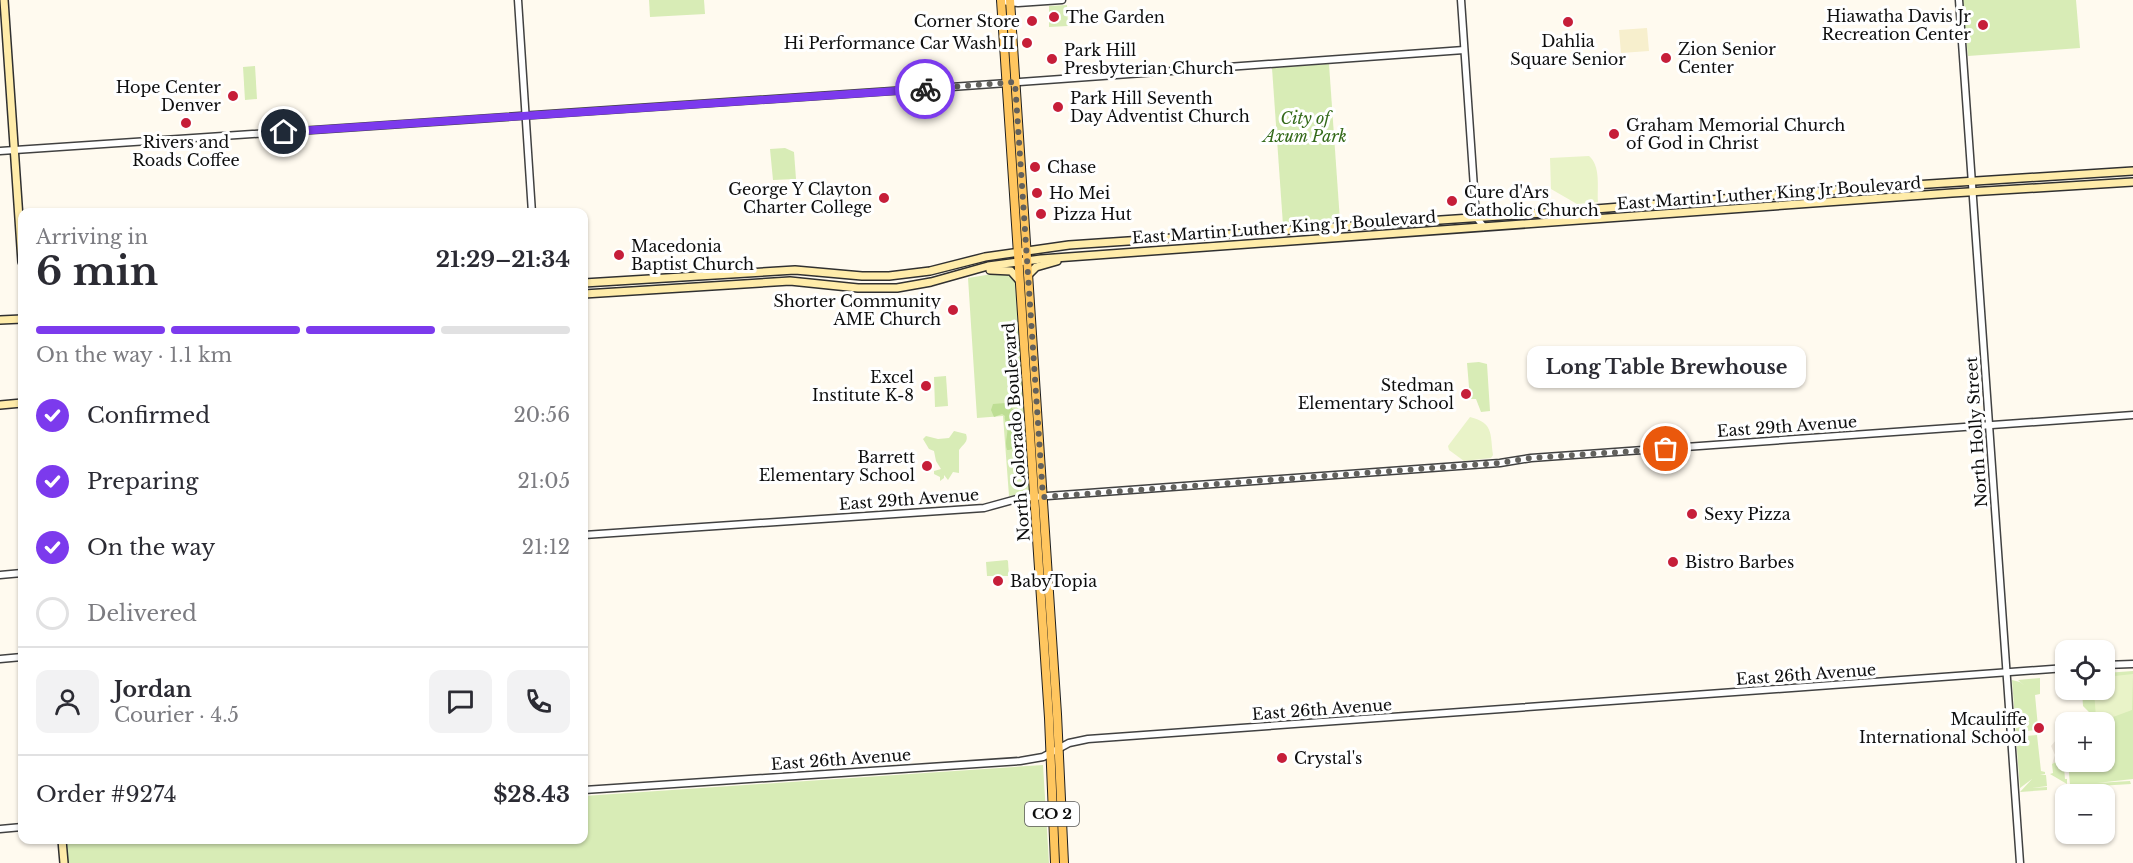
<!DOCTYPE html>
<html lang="en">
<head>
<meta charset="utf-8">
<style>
	:root { --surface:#fff; --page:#f2f2f3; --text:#2b2b33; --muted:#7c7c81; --line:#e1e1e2; --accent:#7c3aed }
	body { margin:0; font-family:"Libre Baskerville",serif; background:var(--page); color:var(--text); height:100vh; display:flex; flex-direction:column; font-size:22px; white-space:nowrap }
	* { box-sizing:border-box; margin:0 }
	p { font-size:20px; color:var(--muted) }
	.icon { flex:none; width:33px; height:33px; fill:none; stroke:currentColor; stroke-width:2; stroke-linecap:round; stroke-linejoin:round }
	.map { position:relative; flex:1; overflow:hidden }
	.side { position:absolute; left:18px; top:208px; width:570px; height:636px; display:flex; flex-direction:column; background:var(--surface); border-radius:12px; box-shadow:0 2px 4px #0004 }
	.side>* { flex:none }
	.fabs { position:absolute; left:2055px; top:640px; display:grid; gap:12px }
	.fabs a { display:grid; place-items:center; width:60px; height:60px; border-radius:12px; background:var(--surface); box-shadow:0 2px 4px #0004; font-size:30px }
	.pin { position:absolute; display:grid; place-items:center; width:51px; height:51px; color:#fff; margin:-26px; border:3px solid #fff; border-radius:50%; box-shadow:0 2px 6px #0007 }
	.courier { position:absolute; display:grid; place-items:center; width:60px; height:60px; margin:-30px; border:4px solid #7c3aed; border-radius:50%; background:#fff; color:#222; box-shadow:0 2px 8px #0007 }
	.bubble { position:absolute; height:42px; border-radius:12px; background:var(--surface); box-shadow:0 2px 4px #0004; font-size:20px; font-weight:800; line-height:42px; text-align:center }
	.headline em { font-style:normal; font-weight:800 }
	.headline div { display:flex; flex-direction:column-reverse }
	.headline { display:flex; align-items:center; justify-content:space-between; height:102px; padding:0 18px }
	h1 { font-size:39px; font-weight:800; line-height:45px }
	.bar { display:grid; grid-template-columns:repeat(4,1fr); gap:9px 6px; align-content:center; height:72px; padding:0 18px }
	.bar i { height:8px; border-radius:4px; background:var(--line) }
	.bar .active { background:var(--accent) }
	.bar p { grid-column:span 4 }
	.line { display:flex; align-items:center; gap:15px; padding:0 18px; border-top:2px solid var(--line) }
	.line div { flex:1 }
	.round { display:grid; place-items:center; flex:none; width:63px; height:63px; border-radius:12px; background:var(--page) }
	ol { padding:0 18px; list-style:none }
	li { display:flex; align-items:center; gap:18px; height:66px }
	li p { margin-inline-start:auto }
	li .icon { padding:6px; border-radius:50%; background:var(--accent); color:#fff; stroke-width:4 }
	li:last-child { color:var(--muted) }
	li i { width:33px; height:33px; border:3px solid var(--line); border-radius:50% }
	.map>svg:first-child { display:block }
	.farmland { fill:#f7efcd }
	.green { fill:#d8ecb6 }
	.forest { fill:#bede94 }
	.pitch { fill:#e9f3c8 }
	.plaza { fill:#f0e9dd }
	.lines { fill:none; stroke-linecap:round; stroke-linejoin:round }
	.tertiary-casing { stroke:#414141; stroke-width:9 }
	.secondary-casing { stroke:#303030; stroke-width:10 }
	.primary-casing { stroke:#1f1f1f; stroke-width:10 }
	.tertiary { stroke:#fff; stroke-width:6 }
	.secondary { stroke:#ffecaa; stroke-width:7 }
	.primary { stroke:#ffc65f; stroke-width:8 }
	.done { stroke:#62615d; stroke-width:6; stroke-dasharray:0 10.8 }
	.route { stroke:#7c3aed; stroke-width:8 }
	.poi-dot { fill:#c61e39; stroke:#fff; stroke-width:2 }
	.labels { text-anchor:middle; stroke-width:6; stroke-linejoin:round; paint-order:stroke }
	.shield { fill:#fff; stroke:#565656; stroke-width:1.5 }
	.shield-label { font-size:15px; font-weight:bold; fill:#0e0e0e }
	.poi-label { font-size:16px; fill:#0e0e0e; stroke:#fff; text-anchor:start }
	.park-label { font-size:16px; font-style:italic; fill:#346a1a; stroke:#fff }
	.street-label { font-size:16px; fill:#0e0e0e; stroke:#fff }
</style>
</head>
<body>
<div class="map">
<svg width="2133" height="863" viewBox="0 0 2133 863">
	<rect width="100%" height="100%" fill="#fffaef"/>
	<path class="farmland" d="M1647 28 1649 51 1621 53 1619 30Z"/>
	<g class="green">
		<path d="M649 0H704L705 14 650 17Z"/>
		<path d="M1962 0H2076L2080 48 1968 56Z"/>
		<path d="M1067 5 1068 26 1049 27V20H1051L1052 23 1061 20 1060 13H1049V6Z"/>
		<path d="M1329 64 1340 221 1283 225 1272 68Z"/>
		<path d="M255 66 257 99 245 100 243 67Z"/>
		<path d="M785 148 794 152 796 179 773 180 770 149Z"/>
		<path d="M1004 272 1014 277 1015 282 1030 490 1027 494 1009 496 1003 416 977 418 968 278Z"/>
		<path d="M1479 362 1487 364 1490 411 1481 412 1476 399H1470L1467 363Z"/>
		<path d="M946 376 948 406 935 407 934 377Z"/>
		<path d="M954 431 966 434C969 442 963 444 959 450V473L953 472 948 480 944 475V478L940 481V477L934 474V471L941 469 936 461 934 451 929 449 923 439 926 436 938 439 949 438Z"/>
		<path d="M1007 560 1008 561 1009 576H987L986 562Z"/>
		<path d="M2133 671V779L2097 783 2130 781 2131 784 2082 787 2079 784 2080 788H2072L2070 785 2068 762H2104V723H2094V720L2089 716 2090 713 2083 706 2082 690H2104L2105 673Z"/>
		<path d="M2040 678V694L2035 695 2038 727 2036 730 2016 732 2012 680 2020 682 2025 686 2018 680Z"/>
		<path d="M2037 735 2041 771 2045 772V774L2040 775H2046L2047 786 2031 788 2047 787V790L2020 792 2033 778 2040 775 2032 779 2020 788 2016 737Z"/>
		<path d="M2058 760 2064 761 2066 764 2064 767 2065 779H2067V784L2050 774 2053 773 2052 764Z"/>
		<path d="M1043 765 1049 863H68L67 840H584V796Z"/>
	</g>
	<path class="forest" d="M1005 403 1023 417 1024 420 1019 424C1026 430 1027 435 1026 444L1009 450H1007C1004 441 1009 433 1007 425 1006 422 1004 419 1005 416L1002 414 994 417 991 410 993 404Z"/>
	<g class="pitch">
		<path d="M1589 156C1601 166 1597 188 1598 202L1577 204 1551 189 1550 158Z"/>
		<path d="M1470 417C1494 423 1490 434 1493 455L1491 458 1464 461 1449 450 1448 446Z"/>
		<path d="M2133 674 2132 710 2113 717 2096 718 2094 690H2104L2105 677Z"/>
	</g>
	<path class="plaza" d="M2056 740H2065L2066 764 2064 761 2058 760 2052 764 2055 755 2051 746Z"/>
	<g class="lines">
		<defs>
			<g id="tertiary">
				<path d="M518 0 532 213"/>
				<path d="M1461 0 1476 217 1484 227"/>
				<path d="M1959 0 2020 863"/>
				<path d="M1001 1 1018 3 1062 0"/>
				<path d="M0 151 951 87 1464 50"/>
				<path d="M584 535 984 508 1020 498 1500 463 1531 458 2133 415"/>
				<path d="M0 575 22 573"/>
				<path d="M0 659 22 657"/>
				<path d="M2104 665 2133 664"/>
				<path d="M584 790 1020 761 1043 757 1069 743 1088 739 2066 668"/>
				<path d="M0 829 22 827"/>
			</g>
			<g id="secondary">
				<path d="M4 0 22 262"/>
				<path d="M990 270 1011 271 1019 280"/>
				<path d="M1028 275 1036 267 1057 261"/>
				<path d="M584 283 795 270 862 276H889L930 271 985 257 1069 245 1544 213 1852 189 2133 171"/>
				<path d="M584 294 790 281 858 288H897L931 282 988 266 1041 259 1952 193 2133 182"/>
				<path d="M0 320 22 319"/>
				<path d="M0 405 22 403"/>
				<path d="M62 840 64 863"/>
			</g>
			<g id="primary">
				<path d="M1001 0 1049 718 1055 863"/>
				<path d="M1010 0 1057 714 1064 863"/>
			</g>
		</defs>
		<use href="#tertiary" class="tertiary-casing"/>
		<use href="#secondary" class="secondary-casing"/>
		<use href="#primary" class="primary-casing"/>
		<use href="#tertiary" class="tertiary"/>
		<use href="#secondary" class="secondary"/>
		<use href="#primary" class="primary"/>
	</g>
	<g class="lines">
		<path class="done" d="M925 89 1015 82 1043 497 1500 463 1531 458 1666 449"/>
		<path class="route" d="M284 132 925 89"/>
	</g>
	<g class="poi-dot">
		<circle cx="1054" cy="17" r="6"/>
		<circle cx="1032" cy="21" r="6"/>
		<circle cx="1568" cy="22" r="6"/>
		<circle cx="1983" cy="25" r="6"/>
		<circle cx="1027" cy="43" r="6"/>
		<circle cx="1666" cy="58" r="6"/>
		<circle cx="1052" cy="59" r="6"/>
		<circle cx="233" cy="96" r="6"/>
		<circle cx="1058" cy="107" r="6"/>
		<circle cx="186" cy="123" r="6"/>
		<circle cx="1614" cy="134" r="6"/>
		<circle cx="1035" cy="167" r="6"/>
		<circle cx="1037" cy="193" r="6"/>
		<circle cx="884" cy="198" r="6"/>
		<circle cx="1452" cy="201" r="6"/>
		<circle cx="1041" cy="214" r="6"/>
		<circle cx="619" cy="255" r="6"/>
		<circle cx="953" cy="310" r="6"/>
		<circle cx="926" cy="386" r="6"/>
		<circle cx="1466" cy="394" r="6"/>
		<circle cx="927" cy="466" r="6"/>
		<circle cx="1692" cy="514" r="6"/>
		<circle cx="1673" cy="562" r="6"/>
		<circle cx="998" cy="581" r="6"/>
		<circle cx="2039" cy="728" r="6"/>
		<circle cx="1282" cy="758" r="6"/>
	</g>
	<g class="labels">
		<rect class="shield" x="1025" y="802" width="54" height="24" rx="4.5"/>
		<g class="shield-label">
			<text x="1052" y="819">CO 2</text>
		</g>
		<g class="poi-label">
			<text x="1971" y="22" text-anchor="end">Hiawatha Davis Jr<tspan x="1971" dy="18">Recreation Center</tspan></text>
			<text x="1066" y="23">The Garden</text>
			<text x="1020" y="27" text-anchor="end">Corner Store</text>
			<text x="1568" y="47" text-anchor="middle">Dahlia<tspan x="1568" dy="18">Square Senior</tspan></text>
			<text x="1015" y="49" text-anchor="end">Hi Performance Car Wash II</text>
			<text x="1678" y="55">Zion Senior<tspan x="1678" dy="18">Center</tspan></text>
			<text x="1064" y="56">Park Hill<tspan x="1064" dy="18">Presbyterian Church</tspan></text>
			<text x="221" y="93" text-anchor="end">Hope Center<tspan x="221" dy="18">Denver</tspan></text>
			<text x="1070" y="104">Park Hill Seventh<tspan x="1070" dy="18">Day Adventist Church</tspan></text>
			<text x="1626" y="131">Graham Memorial Church<tspan x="1626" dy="18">of God in Christ</tspan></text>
			<text x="186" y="148" text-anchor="middle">Rivers and<tspan x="186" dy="18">Roads Coffee</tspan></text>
			<text x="1047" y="173">Chase</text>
			<text x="872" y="195" text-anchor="end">George Y Clayton<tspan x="872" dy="18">Charter College</tspan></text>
			<text x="1464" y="198">Cure d'Ars<tspan x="1464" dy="18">Catholic Church</tspan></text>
			<text x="1049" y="199">Ho Mei</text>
			<text x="1053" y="220">Pizza Hut</text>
			<text x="631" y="252">Macedonia<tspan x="631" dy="18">Baptist Church</tspan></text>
			<text x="941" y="307" text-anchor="end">Shorter Community<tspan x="941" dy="18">AME Church</tspan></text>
			<text x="914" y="383" text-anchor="end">Excel<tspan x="914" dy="18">Institute K-8</tspan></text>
			<text x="1454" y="391" text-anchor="end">Stedman<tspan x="1454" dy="18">Elementary School</tspan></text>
			<text x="915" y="463" text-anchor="end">Barrett<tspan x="915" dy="18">Elementary School</tspan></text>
			<text x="1704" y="520">Sexy Pizza</text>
			<text x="1685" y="568">Bistro Barbes</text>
			<text x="1010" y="587">BabyTopia</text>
			<text x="2027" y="725" text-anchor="end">Mcauliffe<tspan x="2027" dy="18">International School</tspan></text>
			<text x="1294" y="764">Crystal's</text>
		</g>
		<g class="park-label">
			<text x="1305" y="124">City of<tspan x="1305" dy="18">Axum Park</tspan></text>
		</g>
		<g class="street-label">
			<text transform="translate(1769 193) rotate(-4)" y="6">East Martin Luther King Jr Boulevard</text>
			<text transform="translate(1284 227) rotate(-4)" y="6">East Martin Luther King Jr Boulevard</text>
			<text transform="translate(1787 426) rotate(-4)" y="6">East 29th Avenue</text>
			<text transform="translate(1016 432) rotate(-94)" y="6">North Colorado Boulevard</text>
			<text transform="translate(1976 432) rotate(-94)" y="6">North Holly Street</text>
			<text transform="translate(909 499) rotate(-4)" y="6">East 29th Avenue</text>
			<text transform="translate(1806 674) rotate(-4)" y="6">East 26th Avenue</text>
			<text transform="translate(1322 709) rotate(-4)" y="6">East 26th Avenue</text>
			<text transform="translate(841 759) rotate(-4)" y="6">East 26th Avenue</text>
		</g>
	</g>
</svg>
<div class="fabs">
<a><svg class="icon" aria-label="locate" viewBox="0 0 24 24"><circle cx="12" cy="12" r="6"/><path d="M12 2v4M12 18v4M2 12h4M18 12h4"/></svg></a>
<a>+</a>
<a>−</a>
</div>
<div class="pin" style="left:1666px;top:449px;background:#ea580c"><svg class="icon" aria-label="bag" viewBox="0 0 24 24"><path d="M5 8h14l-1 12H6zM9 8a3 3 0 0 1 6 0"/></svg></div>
<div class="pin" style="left:284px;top:132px;background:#1f2937"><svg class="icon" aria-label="home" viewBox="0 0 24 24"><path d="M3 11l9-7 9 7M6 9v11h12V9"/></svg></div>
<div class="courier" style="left:925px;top:89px"><svg class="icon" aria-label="bike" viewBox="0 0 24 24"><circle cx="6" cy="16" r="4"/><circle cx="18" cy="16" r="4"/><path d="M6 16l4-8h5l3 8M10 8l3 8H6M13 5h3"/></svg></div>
<div class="bubble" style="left:1527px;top:346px;width:279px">Long Table Brewhouse</div>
<section class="side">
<div class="headline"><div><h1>6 min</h1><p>Arriving in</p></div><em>21:29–21:34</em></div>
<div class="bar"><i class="active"></i><i class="active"></i><i class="active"></i><i></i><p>On the way · 1.1 km</p></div>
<ol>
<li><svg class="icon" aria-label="check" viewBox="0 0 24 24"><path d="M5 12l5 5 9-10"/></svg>Confirmed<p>20:56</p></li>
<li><svg class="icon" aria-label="check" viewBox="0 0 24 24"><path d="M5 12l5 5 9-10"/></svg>Preparing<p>21:05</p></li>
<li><svg class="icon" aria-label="check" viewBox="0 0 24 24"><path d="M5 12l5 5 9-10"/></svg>On the way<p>21:12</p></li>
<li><i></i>Delivered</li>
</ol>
<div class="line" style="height:108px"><a class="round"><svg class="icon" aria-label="person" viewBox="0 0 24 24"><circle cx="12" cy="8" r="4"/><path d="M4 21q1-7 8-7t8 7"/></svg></a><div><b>Jordan</b><p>Courier · 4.5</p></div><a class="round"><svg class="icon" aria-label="chat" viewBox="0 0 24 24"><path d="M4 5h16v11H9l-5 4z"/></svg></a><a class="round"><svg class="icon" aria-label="phone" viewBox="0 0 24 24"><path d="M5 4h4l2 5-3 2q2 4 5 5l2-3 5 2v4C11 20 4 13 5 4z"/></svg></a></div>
<div class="line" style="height:78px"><div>Order #9274</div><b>$28.43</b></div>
</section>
</div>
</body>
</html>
